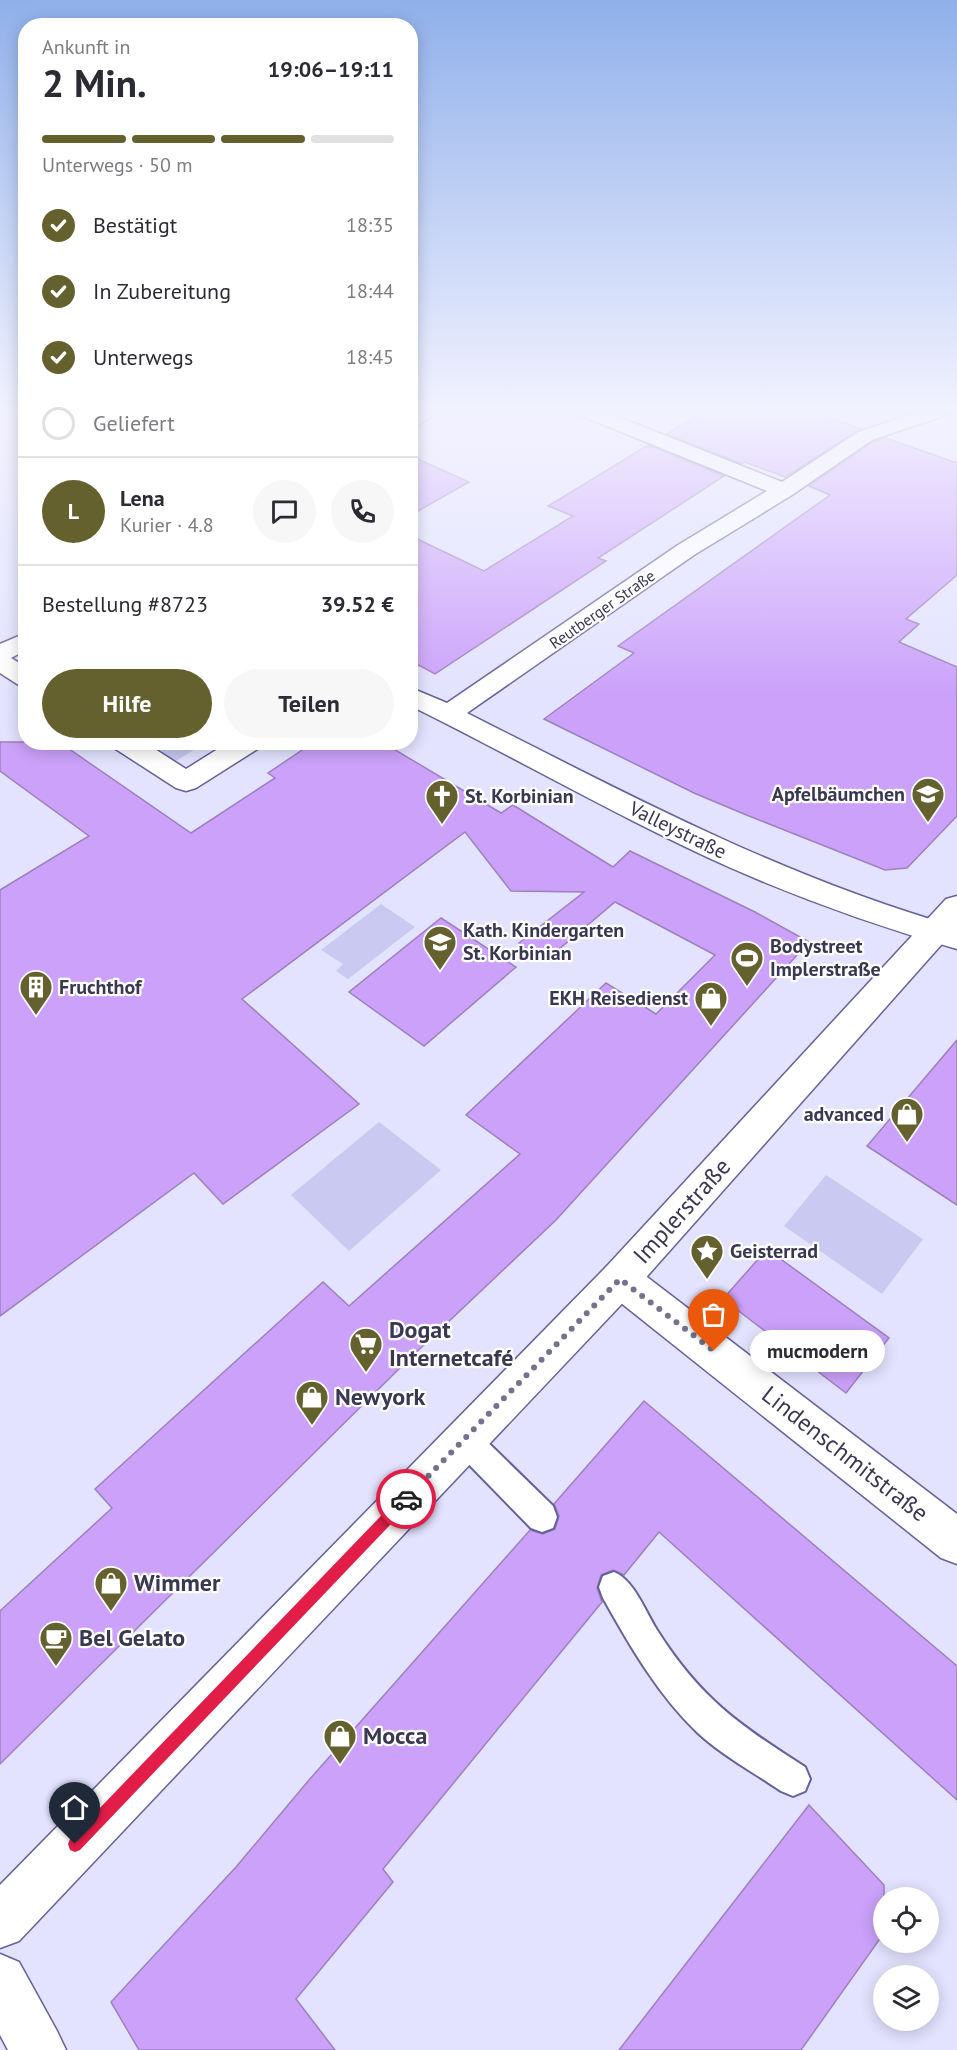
<!DOCTYPE html>
<html lang="de">
<head>
<meta charset="utf-8">
<style>
	:root { --surface:#fff; --page:#f7f7f7; --text:#2b2b33; --muted:#7c7c81; --line:#e1e1e2; --accent:#64612e }
	body { margin:0; font-family:"PT Sans",sans-serif; background:var(--page); color:var(--text); height:100vh; display:flex; flex-direction:column; font-size:22px; white-space:nowrap }
	* { box-sizing:border-box; margin:0 }
	p { font-size:20px; color:var(--muted) }
	.icon { flex:none; width:33px; height:33px; fill:none; stroke:currentColor; stroke-width:2; stroke-linecap:round; stroke-linejoin:round }
	.map { position:relative; flex:1; overflow:hidden }
	.drawer { position:absolute; left:18px; top:18px; width:400px; height:732px; display:flex; flex-direction:column; background:var(--surface); border-radius:24px; box-shadow:0 3px 15px #0003 }
	.drawer>* { flex:none }
	.fabs { position:absolute; left:873px; top:1887px; display:grid; gap:12px }
	.fabs a { display:grid; place-items:center; width:66px; height:66px; border-radius:50%; background:var(--surface); box-shadow:0 3px 15px #0003; font-size:30px }
	.pin { position:absolute; display:grid; place-items:center; width:51px; height:51px; color:#fff; margin:-62px -26px; border-radius:50% 50% 50% 0; rotate:-45deg; box-shadow:0 0 6px #0007 }
	.pin .icon { rotate:45deg }
	.courier { position:absolute; display:grid; place-items:center; width:60px; height:60px; margin:-30px; border:4px solid #e11d48; border-radius:50%; background:#fff; color:#222; box-shadow:0 2px 8px #0007 }
	.bubble { position:absolute; height:42px; border-radius:21px; background:var(--surface); box-shadow:0 3px 15px #0003; font-size:20px; font-weight:700; line-height:42px; text-align:center }
	.overview em { font-style:normal; font-weight:700 }
	.overview div { display:flex; flex-direction:column-reverse }
	.overview { display:flex; align-items:center; justify-content:space-between; height:102px; padding:0 24px }
	h1 { font-size:39px; font-weight:700; line-height:45px }
	.bar { display:grid; grid-template-columns:repeat(4,1fr); gap:9px 6px; align-content:center; height:72px; padding:0 24px }
	.bar i { height:8px; border-radius:4px; background:var(--line) }
	.bar .current { background:var(--accent) }
	.bar p { grid-column:span 4 }
	.line { display:flex; align-items:center; gap:15px; padding:0 24px; border-top:2px solid var(--line) }
	.line div { flex:1 }
	.round { display:grid; place-items:center; flex:none; width:63px; height:63px; border-radius:32px; background:var(--page) }
	ol { padding:0 24px; list-style:none }
	li { display:flex; align-items:center; gap:18px; height:66px }
	li p { margin-inline-start:auto }
	li .icon { padding:6px; border-radius:50%; background:var(--accent); color:#fff; stroke-width:4 }
	li:last-child { color:var(--muted) }
	li i { width:33px; height:33px; border:3px solid var(--line); border-radius:50% }
	.primary-button { display:flex; gap:12px; margin-top:auto; padding:12px 24px }
	.primary-button a { flex:1; height:69px; border-radius:36px; background:var(--accent); color:#fff; font-size:24px; font-weight:700; line-height:69px; text-align:center }
	.primary-button a+a { background:var(--page); color:var(--text) }
	.map>svg:first-child { display:block }
	.green { fill:#c9c9f1 }
	.building { fill:#cba1fa; stroke:#9d81bd; stroke-width:1.5 }
	.lines { fill:none; stroke-linecap:round; stroke-linejoin:round }
	.service-casing { stroke:#64619c; stroke-width:4 }
	.minor-casing { stroke:#64619c; stroke-width:3 }
	.secondary-casing { stroke:#64619c; stroke-width:3 }
	.service { fill:#fff; fill-rule:evenodd }
	.minor { fill:#fff; fill-rule:evenodd }
	.secondary { fill:#fff; fill-rule:evenodd }
	.route { fill:#e11d48 }
	.done { stroke:#74738f; stroke-width:6; stroke-dasharray:0 10.8 }
	.labels { text-anchor:middle; stroke-width:4.5; stroke-linejoin:round; paint-order:stroke }
	.far-street-label { font-size:16px; fill:#393752; stroke:#fff }
	.poi-label { font-size:20px; font-weight:bold; fill:#393752; stroke:#fff; text-anchor:start }
	.street-label { font-size:20px; fill:#393752; stroke:#fff }
	.near-street-label { font-size:24px; fill:#393752; stroke:#fff }
	.near-poi-label { font-size:24px; font-weight:bold; fill:#393752; stroke:#fff; text-anchor:start }
</style>
</head>
<body>
<div class="map">
<svg width="957" height="2050" viewBox="0 0 957 2050">
	<rect width="100%" height="100%" fill="#e3e3ff"/>
	<g class="green">
		<path d="M149 743H205L176 761Z"/>
		<path d="M381 904 415 927 348 979 336 971 343 964 321 950Z"/>
		<path d="M379 1122 441 1170 349 1251 291 1195Z"/>
		<path d="M826 1175 923 1239 882 1294 784 1226Z"/>
	</g>
	<g class="building">
		<path d="M709 408H803L861 429 785 477 745 462 742 464 667 434Z"/>
		<path d="M886 438 957 463V575L906 619 919 624 899 642 957 667V816L907 868 885 870 744 814 694 793 544 719 634 653 618 646 830 495 809 486 873 442Z"/>
		<path d="M648 445 724 476 598 558 606 561 435 674 411 661V536L484 571 573 516 548 506Z"/>
		<path d="M411 456 469 482 411 515Z"/>
		<path d="M0 742H59L191 833 275 778 268 773 314 742H382L501 813 513 805 613 867 630 851 755 912 809 942 556 1220 408 1360 0 1764V1611L112 1508 95 1489 323 1282 349 1306 520 1154 466 1115 606 983 656 1014 715 955 615 902 545 961 519 943 584 892 511 891 465 832 242 999 359 1104 223 1204 194 1173 0 1316V890L89 836 0 771Z"/>
		<path d="M441 918 516 967 424 1046 349 992Z"/>
		<path d="M957 1040V1205L867 1146Z"/>
		<path d="M767 1249 889 1338 846 1393 723 1299Z"/>
		<path d="M644 1401 957 1666V1800L659 1532 624 1575 613 1570 601 1575 597 1588 602 1602 383 1869 393 1882 296 1999 335 2050H139L111 2002 236 1867 309 1780 530 1530 543 1534 555 1529 559 1516 554 1504Z"/>
		<path d="M809 1805 884 1885V1933L801 2050H619Z"/>
	</g>
	<g class="lines">
		<defs>
			<g id="service">
				<path d="M464 1425 474 1429 553 1506 557 1517 553 1528 542 1532 531 1528 454 1449 450 1439 454 1429Z"/>
				<path d="M614 1572C634 1580 645 1611 657 1630 700 1698 739 1725 805 1767L810 1779 805 1791 793 1796 781 1791C753 1772 723 1756 698 1733 658 1695 630 1646 603 1598L599 1587 603 1576Z"/>
			</g>
			<g id="minor">
				<path d="M418 408H441L418 426 411 428V413Z"/>
				<path d="M569 408H596L782 482 858 432 929 408H957L955 412 872 440 792 495 694 555 467 713C627 794 784 878 957 927V949C880 927 804 900 731 868 622 819 518 759 411 706V688L447 703 678 545 767 491 572 412Z"/>
				<path d="M26 633V650L11 658 26 667V687L17 684 0 673V644Z"/>
				<path d="M111 742H144L186 769 229 742H262L259 748 196 788 186 791 176 788 114 748Z"/>
				<path d="M620 1262 634 1267 957 1514V1564L941 1558 606 1291 601 1279 606 1267Z"/>
				<path d="M0 1954 19 1962 57 2031 66 2050H8L0 2035Z"/>
			</g>
			<path id="secondary" d="M957 896V927L634 1291 19 1941 0 1948V1885L606 1267 946 899Z"/>
		</defs>
		<use href="#service" class="service-casing"/>
		<use href="#minor" class="minor-casing"/>
		<use href="#secondary" class="secondary-casing"/>
		<use href="#service" class="service"/>
		<use href="#minor" class="minor"/>
		<use href="#secondary" class="secondary"/>
	</g>
	<linearGradient id="sky" x2="0" y2="1"><stop stop-color="#90b0ea"/><stop offset="0.59" stop-color="#f2f2ff"/><stop offset="1" stop-color="#f2f2ff" stop-opacity="0"/></linearGradient>
	<rect width="957" height="695" fill="url(#sky)"/>
	<path class="route" d="M406 1492 411 1494 413 1499 411 1503 80 1850 75 1852 70 1850 68 1844 70 1839 402 1494Z"/>
	<g class="lines">
		<path class="done" d="M406 1499 620 1279 714 1351"/>
	</g>
	<defs>
		<symbol id="school-pin" viewBox="-11 -11 22 30"><path d="M0 17L-7.5 6A9.5 9.5 0 1 1 7.5 6Z" fill="#64612e" stroke="#fff"/><path d="M0-5L7-2L0 1L-7-2ZM-4 1L0 2.5L4 1V4Q0 6-4 4Z" fill="#fff"/></symbol>
		<symbol id="church-pin" viewBox="-11 -11 22 30"><path d="M0 17L-7.5 6A9.5 9.5 0 1 1 7.5 6Z" fill="#64612e" stroke="#fff"/><path d="M-1.2-6h2.4v3.5h3.3v2.4h-3.3V6h-2.4V-.1h-3.3v-2.4h3.3Z" fill="#fff"/></symbol>
		<symbol id="stadium-pin" viewBox="-11 -11 22 30"><path d="M0 17L-7.5 6A9.5 9.5 0 1 1 7.5 6Z" fill="#64612e" stroke="#fff"/><path d="M0-5a6.5 5 0 1 0 0 10a6.5 5 0 1 0 0-10ZM-3.5-1.8h7v3.6h-7Z" fill="#fff"/></symbol>
		<symbol id="building-pin" viewBox="-11 -11 22 30"><path d="M0 17L-7.5 6A9.5 9.5 0 1 1 7.5 6Z" fill="#64612e" stroke="#fff"/><path d="M-4-6H4V6H1V3H-1V6H-4ZM-2.5-4.3h1.7v1.8h-1.7ZM.8-4.3h1.7v1.8H.8ZM-2.5-1h1.7V.8h-1.7ZM.8-1h1.7V.8H.8Z" fill="#fff"/></symbol>
		<symbol id="shop-pin" viewBox="-11 -11 22 30"><path d="M0 17L-7.5 6A9.5 9.5 0 1 1 7.5 6Z" fill="#64612e" stroke="#fff"/><path d="M-5-2.5h2.3a2.7 3.5 0 0 1 5.4 0H5L5.5 6h-11ZM-1.5-2.5h3a1.5 2.3 0 0 0-3 0Z" fill="#fff"/></symbol>
		<symbol id="sight-pin" viewBox="-11 -11 22 30"><path d="M0 17L-7.5 6A9.5 9.5 0 1 1 7.5 6Z" fill="#64612e" stroke="#fff"/><path d="M0-6L1.8-2.2L6-1.7L2.9 1.2L3.7 5.4L0 3.3L-3.7 5.4L-2.9 1.2L-6-1.7L-1.8-2.2Z" fill="#fff"/></symbol>
		<symbol id="supermarket-pin" viewBox="-11 -11 22 30"><path d="M0 17L-7.5 6A9.5 9.5 0 1 1 7.5 6Z" fill="#64612e" stroke="#fff"/><path d="M-6-5.5h2.5l.6 2H6L4.5 2H-2.5L-4.4-4H-6ZM-1.5 3.2a1.3 1.3 0 1 0 .1 0ZM3 3.2a1.3 1.3 0 1 0 .1 0Z" fill="#fff"/></symbol>
		<symbol id="cafe-pin" viewBox="-11 -11 22 30"><path d="M0 17L-7.5 6A9.5 9.5 0 1 1 7.5 6Z" fill="#64612e" stroke="#fff"/><path d="M-5.5-4.5H6V0H3Q3 3.5 0 3.5H-2.5Q-5.5 3.5-5.5 0ZM3-3.2v2h1.7v-2ZM-6 4.5H4V6H-6Z" fill="#fff"/></symbol>
	</defs>
	<g fill-rule="evenodd">
		<use href="#school-pin" x="909" y="775" width="38" height="52"/>
		<use href="#church-pin" x="423" y="777" width="38" height="52"/>
		<use href="#school-pin" x="421" y="923" width="38" height="52"/>
		<use href="#stadium-pin" x="728" y="939" width="38" height="52"/>
		<use href="#building-pin" x="17" y="968" width="38" height="52"/>
		<use href="#shop-pin" x="692" y="979" width="38" height="52"/>
		<use href="#shop-pin" x="888" y="1095" width="38" height="52"/>
		<use href="#sight-pin" x="688" y="1232" width="38" height="52"/>
		<use href="#supermarket-pin" x="347" y="1325" width="38" height="52"/>
		<use href="#shop-pin" x="293" y="1378" width="38" height="52"/>
		<use href="#shop-pin" x="92" y="1564" width="38" height="52"/>
		<use href="#cafe-pin" x="37" y="1619" width="38" height="52"/>
		<use href="#shop-pin" x="321" y="1717" width="38" height="52"/>
	</g>
	<g class="labels">
		<g class="far-street-label">
			<text transform="translate(602 609) rotate(-35)" y="6">Reutberger Straße</text>
		</g>
		<g class="poi-label">
			<text x="905" y="801" text-anchor="end">Apfelbäumchen</text>
			<text x="465" y="803">St. Korbinian</text>
			<text x="463" y="937">Kath. Kindergarten<tspan x="463" dy="23">St. Korbinian</tspan></text>
			<text x="770" y="953">Bodystreet<tspan x="770" dy="23">Implerstraße</tspan></text>
			<text x="59" y="994">Fruchthof</text>
			<text x="688" y="1005" text-anchor="end">EKH Reisedienst</text>
			<text x="884" y="1121" text-anchor="end">advanced</text>
			<text x="730" y="1258">Geisterrad</text>
		</g>
		<g class="street-label">
			<text transform="translate(678 830) rotate(26)" y="7">Valleystraße</text>
		</g>
		<g class="near-street-label">
			<text transform="translate(682 1211) rotate(-48)" y="8">Implerstraße</text>
			<text transform="translate(845 1454) rotate(38)" y="8">Lindenschmitstraße</text>
		</g>
		<g class="near-poi-label">
			<text x="389" y="1338">Dogat<tspan x="389" dy="28">Internetcafé</tspan></text>
			<text x="335" y="1405">Newyork</text>
			<text x="134" y="1591">Wimmer</text>
			<text x="79" y="1646">Bel Gelato</text>
			<text x="363" y="1744">Mocca</text>
		</g>
	</g>
</svg>
<div class="fabs">
<a><svg class="icon" aria-label="locate" viewBox="0 0 24 24"><circle cx="12" cy="12" r="6"/><path d="M12 2v4M12 18v4M2 12h4M18 12h4"/></svg></a>
<a><svg class="icon" aria-label="layers" viewBox="0 0 24 24"><path d="M12 4l9 5-9 5-9-5zM3 14l9 5 9-5"/></svg></a>
</div>
<div class="pin" style="left:714px;top:1351px;background:#ea580c"><svg class="icon" aria-label="bag" viewBox="0 0 24 24"><path d="M5 8h14l-1 12H6zM9 8a3 3 0 0 1 6 0"/></svg></div>
<div class="pin" style="left:75px;top:1844px;background:#1f2937"><svg class="icon" aria-label="home" viewBox="0 0 24 24"><path d="M3 11l9-7 9 7M6 9v11h12V9"/></svg></div>
<div class="courier" style="left:406px;top:1499px"><svg class="icon" aria-label="car" viewBox="0 0 24 24"><path d="M5 17H2v-5l4-1 3-4h7l3 4 3 1v5h-3M9 17h6M6 11h13"/><circle cx="7" cy="17" r="2"/><circle cx="17" cy="17" r="2"/></svg></div>
<div class="bubble" style="left:750px;top:1330px;width:135px">mucmodern</div>
<section class="drawer">
<div class="overview"><div><h1>2 Min.</h1><p>Ankunft in</p></div><em>19:06–19:11</em></div>
<div class="bar"><i class="current"></i><i class="current"></i><i class="current"></i><i></i><p>Unterwegs · 50 m</p></div>
<ol>
<li><svg class="icon" aria-label="check" viewBox="0 0 24 24"><path d="M5 12l5 5 9-10"/></svg>Bestätigt<p>18:35</p></li>
<li><svg class="icon" aria-label="check" viewBox="0 0 24 24"><path d="M5 12l5 5 9-10"/></svg>In Zubereitung<p>18:44</p></li>
<li><svg class="icon" aria-label="check" viewBox="0 0 24 24"><path d="M5 12l5 5 9-10"/></svg>Unterwegs<p>18:45</p></li>
<li><i></i>Geliefert</li>
</ol>
<div class="line" style="height:108px"><b class="round" style="background:var(--accent);color:#fff">L</b><div><b>Lena</b><p>Kurier · 4.8</p></div><a class="round"><svg class="icon" aria-label="chat" viewBox="0 0 24 24"><path d="M4 5h16v11H9l-5 4z"/></svg></a><a class="round"><svg class="icon" aria-label="phone" viewBox="0 0 24 24"><path d="M5 4h4l2 5-3 2q2 4 5 5l2-3 5 2v4C11 20 4 13 5 4z"/></svg></a></div>
<div class="line" style="height:78px"><div>Bestellung #8723</div><b>39.52 €</b></div>
<div class="primary-button"><a>Hilfe</a><a>Teilen</a></div>
</section>
</div>
</body>
</html>
